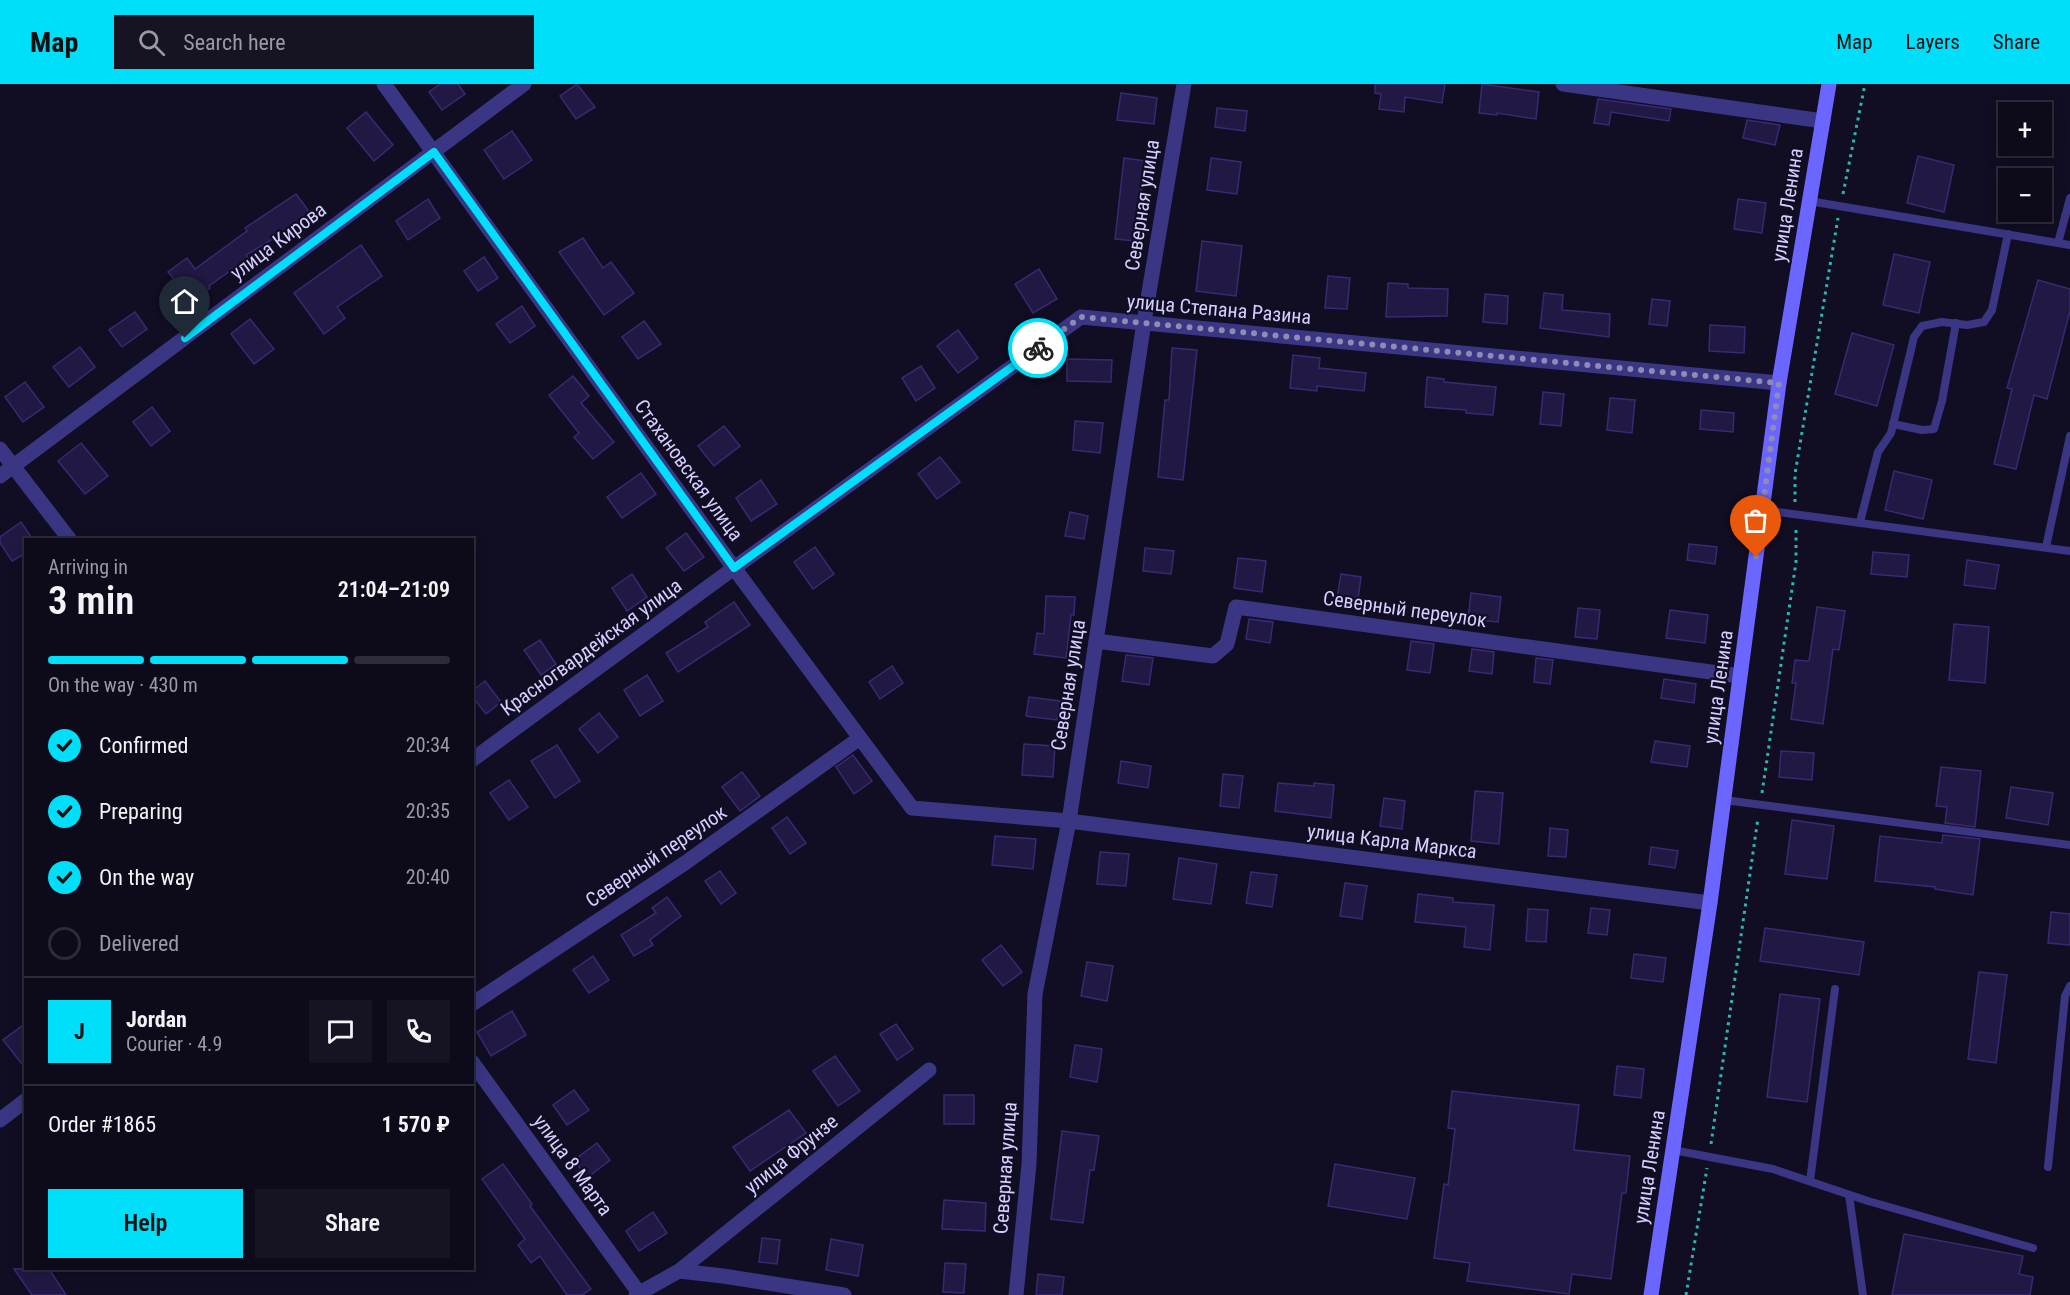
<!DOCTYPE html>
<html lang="en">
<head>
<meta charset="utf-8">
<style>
	:root { --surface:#0d0a1a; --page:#161323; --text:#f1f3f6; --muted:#9a9aa2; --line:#2d2b39; --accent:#00dffa }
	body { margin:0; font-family:"Roboto Condensed",sans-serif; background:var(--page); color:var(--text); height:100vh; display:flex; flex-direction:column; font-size:22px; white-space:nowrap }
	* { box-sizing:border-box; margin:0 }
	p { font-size:20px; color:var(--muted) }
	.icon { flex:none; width:33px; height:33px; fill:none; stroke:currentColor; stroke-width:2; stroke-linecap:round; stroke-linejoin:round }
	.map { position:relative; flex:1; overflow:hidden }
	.side { position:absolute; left:24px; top:454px; width:450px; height:732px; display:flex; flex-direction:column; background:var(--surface); border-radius:0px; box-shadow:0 3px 15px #0003,0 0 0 2px var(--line) }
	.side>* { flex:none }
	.controls { position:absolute; left:1998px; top:18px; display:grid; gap:12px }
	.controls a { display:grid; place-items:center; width:54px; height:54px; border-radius:0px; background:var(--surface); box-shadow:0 3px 15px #0003,0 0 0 2px var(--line); font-size:30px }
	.pin { position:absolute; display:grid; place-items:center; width:51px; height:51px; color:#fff; margin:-62px -26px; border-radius:50% 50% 50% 0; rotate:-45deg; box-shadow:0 0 6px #0007 }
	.pin .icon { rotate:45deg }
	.courier { position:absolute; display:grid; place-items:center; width:60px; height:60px; margin:-30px; border:4px solid #00dffa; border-radius:50%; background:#fff; color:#222; box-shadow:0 2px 8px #0007 }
	.head em { font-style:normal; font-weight:600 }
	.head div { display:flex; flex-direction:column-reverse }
	.head { display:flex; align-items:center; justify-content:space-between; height:102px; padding:0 24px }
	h1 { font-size:39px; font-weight:600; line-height:45px }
	.bar { display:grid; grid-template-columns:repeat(4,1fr); gap:9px 6px; align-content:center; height:72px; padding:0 24px }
	.bar i { height:8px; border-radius:4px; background:var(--line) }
	.bar .selected { background:var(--accent) }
	.bar p { grid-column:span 4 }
	.line { display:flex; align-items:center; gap:15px; padding:0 24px; border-top:2px solid var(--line) }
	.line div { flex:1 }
	.round { display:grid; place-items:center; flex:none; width:63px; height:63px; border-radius:0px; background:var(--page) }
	ol { padding:0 24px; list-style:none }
	li { display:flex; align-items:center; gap:18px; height:66px }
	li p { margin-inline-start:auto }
	li .icon { padding:6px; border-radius:50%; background:var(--accent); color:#111; stroke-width:4 }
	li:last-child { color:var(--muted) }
	li i { width:33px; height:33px; border:3px solid var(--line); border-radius:50% }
	.button { display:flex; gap:12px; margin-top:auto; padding:12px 24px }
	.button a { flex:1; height:69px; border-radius:0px; background:var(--accent); color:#111; font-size:24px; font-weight:600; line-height:69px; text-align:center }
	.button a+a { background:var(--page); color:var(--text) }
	header { display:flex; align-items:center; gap:36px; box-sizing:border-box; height:84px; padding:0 30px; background:var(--accent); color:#111 }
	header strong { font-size:28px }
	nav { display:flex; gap:33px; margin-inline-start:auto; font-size:21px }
	.search { width:420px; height:54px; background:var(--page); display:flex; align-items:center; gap:15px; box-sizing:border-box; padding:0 21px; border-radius:0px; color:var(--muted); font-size:22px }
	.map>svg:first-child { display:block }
	.building { fill:#221844; stroke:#382a71; stroke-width:1.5 }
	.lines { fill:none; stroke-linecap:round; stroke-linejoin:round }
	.path { stroke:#2ab7b0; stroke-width:3; stroke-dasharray:3 4.5; stroke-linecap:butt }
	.service { stroke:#3a3683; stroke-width:8 }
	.minor { stroke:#3a3683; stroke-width:15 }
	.secondary { stroke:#6b66ff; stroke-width:15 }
	.done { stroke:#908bb2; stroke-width:6; stroke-dasharray:0 10.8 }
	.route { stroke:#00dffa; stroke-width:8 }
	.labels { text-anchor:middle; stroke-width:4.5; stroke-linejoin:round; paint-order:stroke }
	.street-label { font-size:20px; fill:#d5cfff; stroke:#110d23 }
</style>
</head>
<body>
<header>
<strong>Map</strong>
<div class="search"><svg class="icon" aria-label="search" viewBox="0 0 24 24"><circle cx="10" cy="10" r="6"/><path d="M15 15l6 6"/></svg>Search here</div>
<nav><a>Map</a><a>Layers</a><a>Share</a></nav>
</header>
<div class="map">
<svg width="2070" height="1211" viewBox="0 0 2070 1211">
	<rect width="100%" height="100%" fill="#110d23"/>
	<g class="building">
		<path d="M440 0H458L465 10 442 26 429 8Z"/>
		<path d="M577 0 595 23 576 35 560 12Z"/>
		<path d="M1375 0H1445L1442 19 1405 13 1404 28 1379 25 1381 10 1375 9Z"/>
		<path d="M1482 0 1539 8 1536 35 1497 29V31L1479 29Z"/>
		<path d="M1121 9 1157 14 1154 40 1117 36Z"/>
		<path d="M1598 15 1671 25 1669 37 1611 28 1609 41 1594 39Z"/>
		<path d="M1217 24 1247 27 1245 47 1215 43Z"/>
		<path d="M366 28 393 61 374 77 347 44Z"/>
		<path d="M1747 36 1780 41 1775 61 1743 54Z"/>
		<path d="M512 47 532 76 504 95 484 66Z"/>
		<path d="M1918 72 1954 81 1944 128 1907 119Z"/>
		<path d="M1124 74 1145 77 1135 157 1115 155Z"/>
		<path d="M1211 74 1241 78 1237 110 1207 106Z"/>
		<path d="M296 110 311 130 293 143 246 171 248 174 209 202 210 204 192 218 168 188 187 174 195 185 247 147 245 144Z"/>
		<path d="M428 115 440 134 408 156 396 137Z"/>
		<path d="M1738 115 1766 119 1762 149 1734 145Z"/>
		<path d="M583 154 603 184 611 178 634 209 604 231 559 168Z"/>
		<path d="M1202 157 1242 162 1236 212 1196 207Z"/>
		<path d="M361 161 382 192 337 223 345 234 324 250 294 209Z"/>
		<path d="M1894 170 1930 178 1919 229 1883 221Z"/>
		<path d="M484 173 498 194 478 207 464 187Z"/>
		<path d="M1039 185 1057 215 1033 229 1015 200Z"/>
		<path d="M1328 192 1350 194 1347 225 1325 224Z"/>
		<path d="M2038 196 2070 205V227L2047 315 2034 311 2016 385 1994 380 2012 305 2007 304Z"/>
		<path d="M1388 199 1408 200V204L1448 205 1447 232 1386 233Z"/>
		<path d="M1544 209 1563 211 1562 226 1610 230 1609 253 1540 244Z"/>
		<path d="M1485 210 1508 212 1507 240 1483 238Z"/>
		<path d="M1652 215 1670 217 1667 242 1649 240Z"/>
		<path d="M522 222 535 242 510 259 496 240Z"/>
		<path d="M135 228 147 245 122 263 109 246Z"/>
		<path d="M250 235 274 265 254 280 231 250Z"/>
		<path d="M644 237 661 260 638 275 622 253Z"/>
		<path d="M1710 241 1745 243 1744 269 1709 267Z"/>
		<path d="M958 246 978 274 958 289 937 262Z"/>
		<path d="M1852 249 1894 261 1877 322 1835 310Z"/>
		<path d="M80 263 95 283 69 303 53 283Z"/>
		<path d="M1172 264 1197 266 1183 396 1158 393 1165 316H1169Z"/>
		<path d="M1293 271 1320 274 1319 284 1366 289 1364 307 1317 302V307L1290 304Z"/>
		<path d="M1067 275 1112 276 1111 298 1067 297Z"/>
		<path d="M921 282 935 304 916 317 902 294Z"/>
		<path d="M573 292 589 312 581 319 614 358 593 375 574 353 579 349 549 311Z"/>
		<path d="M1427 293 1444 295V298L1496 303 1493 331 1466 329V326L1425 323Z"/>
		<path d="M25 298 44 323 23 338 5 313Z"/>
		<path d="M1543 308 1564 310 1561 342 1540 340Z"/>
		<path d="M1610 314 1635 316 1632 349 1607 346Z"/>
		<path d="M152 323 170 347 151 362 133 338Z"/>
		<path d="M1701 326 1734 329 1733 348 1700 345Z"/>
		<path d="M1075 337 1103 339 1100 369 1073 366Z"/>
		<path d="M724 342 740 362 714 382 698 362Z"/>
		<path d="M81 359 108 392 85 410 58 377Z"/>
		<path d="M940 373 960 398 937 415 918 390Z"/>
		<path d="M1894 387 1932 396 1923 435 1885 426Z"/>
		<path d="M641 389 656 410 622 434 607 413Z"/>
		<path d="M761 396 777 420 751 437 736 414Z"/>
		<path d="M1070 428 1088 432 1084 455 1065 452Z"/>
		<path d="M21 438 33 456H26V469L12 477 0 459V453Z"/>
		<path d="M686 449 704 473 684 487 666 464Z"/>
		<path d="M1689 460 1717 463 1715 480 1687 476Z"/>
		<path d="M815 463 834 490 813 505 794 478Z"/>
		<path d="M1145 464 1174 467 1171 490 1143 487Z"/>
		<path d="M1873 468 1909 471 1907 493 1871 490Z"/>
		<path d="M1238 474 1266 477 1262 508 1234 504Z"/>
		<path d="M1967 476 1999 481 1995 505 1964 501Z"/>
		<path d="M632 490 647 513 627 527 612 504Z"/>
		<path d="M1341 490 1361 493 1357 523 1336 520Z"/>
		<path d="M1471 509 1501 513 1498 538 1468 535Z"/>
		<path d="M1046 512 1075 513 1074 531H1071L1066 574 1034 570 1037 549 1044 550Z"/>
		<path d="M734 518 750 541 678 588 666 569 708 543 705 538Z"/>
		<path d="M1817 523 1845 527 1839 566 1833 565 1823 640 1791 635 1796 599H1792L1795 576 1809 577Z"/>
		<path d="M1578 524 1600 526 1597 555 1575 553Z"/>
		<path d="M1670 526 1708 531 1705 559 1666 554Z"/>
		<path d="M1249 535 1273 538 1270 559 1246 555Z"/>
		<path d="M1954 540 1989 543 1985 599 1949 596Z"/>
		<path d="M540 556 556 580 541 591 524 566Z"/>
		<path d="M1411 557 1434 560 1430 589 1407 586Z"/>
		<path d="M1472 565 1494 568 1492 590 1469 587Z"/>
		<path d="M1126 571 1153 574 1149 601 1122 597Z"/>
		<path d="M1536 574 1553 576 1550 600 1534 598Z"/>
		<path d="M892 582 903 599 880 615 869 598Z"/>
		<path d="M647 591 663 617 640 632 624 606Z"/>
		<path d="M1664 595 1696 600 1694 619 1661 614Z"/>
		<path d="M485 597 501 618 486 630 472 612V607Z"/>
		<path d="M1029 613 1060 617 1057 636 1026 632Z"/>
		<path d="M599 629 618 653 598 669 579 645Z"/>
		<path d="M1655 657 1690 662 1687 683 1651 678Z"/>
		<path d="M1024 660 1055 662 1053 693 1022 691Z"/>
		<path d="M557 661 580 697 555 714 531 677Z"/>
		<path d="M1781 667 1814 669 1812 696 1779 693Z"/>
		<path d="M853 671 872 697 854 710 836 683Z"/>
		<path d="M1121 677 1151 682 1148 704 1118 699Z"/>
		<path d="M1941 683 1981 687 1975 743 1945 739 1947 723 1936 722Z"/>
		<path d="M742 688 760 712 740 727 722 703Z"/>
		<path d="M1223 690 1243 692 1239 724 1220 722Z"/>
		<path d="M509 696 528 723 509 736 490 709Z"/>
		<path d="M1278 699 1314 702V699L1334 701 1331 734 1275 727Z"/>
		<path d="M2011 703 2053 709 2048 741 2006 734Z"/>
		<path d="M1475 707 1503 709 1499 760 1471 757Z"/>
		<path d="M1384 714 1405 717 1402 745 1380 742Z"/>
		<path d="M787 733 806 759 790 770 772 744Z"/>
		<path d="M1792 736 1834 742 1827 795 1785 790Z"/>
		<path d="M1550 744 1568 746 1566 773 1548 772Z"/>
		<path d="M1943 751 1980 755 1973 811 1935 805V803L1875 797 1880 752 1942 759Z"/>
		<path d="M995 752 1036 755 1033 785 992 781Z"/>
		<path d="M1651 763 1678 767 1675 784 1649 780Z"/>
		<path d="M1100 768 1129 770 1126 802 1097 800Z"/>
		<path d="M1179 774 1217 780 1211 820 1173 815Z"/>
		<path d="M720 787 736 809 721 820 705 797Z"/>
		<path d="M1251 788 1277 791 1272 823 1246 819Z"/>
		<path d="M1345 799 1367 802 1362 835 1340 832Z"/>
		<path d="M1418 810 1453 814V818L1494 821 1490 866 1464 863 1466 843 1415 838Z"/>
		<path d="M667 813 681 832 650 856 653 861 634 872 621 851 656 829 652 824Z"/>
		<path d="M1591 824 1610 826 1607 851 1588 849Z"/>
		<path d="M1528 825 1548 826 1546 858 1526 857Z"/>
		<path d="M2051 828 2070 830V861L2048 859Z"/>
		<path d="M1765 844 1864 858 1859 891 1760 877Z"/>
		<path d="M1001 861 1022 888 1003 902 982 876Z"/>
		<path d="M1634 870 1666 874 1663 898 1631 894Z"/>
		<path d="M593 872 609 896 589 909 573 886Z"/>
		<path d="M1087 878 1113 882 1107 917 1081 912Z"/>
		<path d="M1979 888 2007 891 1996 979 1968 975Z"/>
		<path d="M1780 910 1820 915 1807 1018 1767 1013Z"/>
		<path d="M512 927 526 951 491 972 477 948Z"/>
		<path d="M26 939V985L3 956Z"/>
		<path d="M896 940 913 965 897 976 880 950Z"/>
		<path d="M1075 961 1102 965 1097 998 1070 993Z"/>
		<path d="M835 972 860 1007 838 1022 813 987Z"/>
		<path d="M1617 982 1644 985 1641 1014 1614 1011Z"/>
		<path d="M574 1006 589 1026 567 1041 553 1021Z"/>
		<path d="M1452 1007 1579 1021 1574 1066 1630 1072 1626 1109H1622L1611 1195 1572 1190 1569 1210 1467 1197 1470 1179 1434 1174 1444 1100 1448 1101 1455 1045 1448 1044Z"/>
		<rect x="944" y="1011" width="30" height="29"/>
		<path d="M789 1026 806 1049 750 1087 733 1063Z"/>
		<path d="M1062 1047 1099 1052 1094 1086H1090L1083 1139 1051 1135Z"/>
		<path d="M597 1059 610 1076 587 1094 574 1076Z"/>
		<path d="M503 1080 532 1120 530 1122 591 1205 582 1211H567L540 1172 531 1179 518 1161 525 1155 482 1095Z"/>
		<path d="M1335 1080 1415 1094 1407 1135 1328 1122Z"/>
		<path d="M944 1116 986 1119 985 1147 942 1145Z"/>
		<path d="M653 1128 667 1149 639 1167 626 1147Z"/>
		<path d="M1904 1150 2023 1172 2019 1190 2033 1193 2030 1211H1892Z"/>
		<path d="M762 1154 780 1156 777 1180 759 1178Z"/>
		<path d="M831 1155 863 1161 858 1192 826 1186Z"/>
		<path d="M945 1179 966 1180 964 1209 943 1208Z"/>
		<path d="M14 1185H49L66 1211H32Z"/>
		<path d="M1038 1190 1064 1193 1062 1211H1036Z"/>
	</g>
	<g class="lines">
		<g class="path">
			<path d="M1843 110 1865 0"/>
			<path d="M1795 418V390L1838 134"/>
			<path d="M1762 709 1796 478V442"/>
			<path d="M1711 1060 1758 734"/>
			<path d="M1686 1211 1707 1084"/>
		</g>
		<g class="service">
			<path d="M1809 117 2070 161"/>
			<path d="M2058 159 2070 114"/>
			<path d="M1893 340 1922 346 1934 345 1942 317 1956 239"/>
			<path d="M1763 426 2070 467"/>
			<path d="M1860 438 1878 368 1891 349 1914 253 1922 242 1942 238 1967 241 1984 238 1992 226 2008 150"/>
			<path d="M2046 463 2070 352"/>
			<path d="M1724 716 2070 761"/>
			<path d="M1673 1066 1773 1085 1868 1117 2033 1164"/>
			<path d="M2048 1083 2065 912 2070 902"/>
			<path d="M1810 1097 1835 905"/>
			<path d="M1849 1111 1863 1211"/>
		</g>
		<g class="minor">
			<path d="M384 0 734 484 912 724 1069 737 1710 819"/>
			<path d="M1563 0 1823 37"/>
			<path d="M0 365 70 456"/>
			<path d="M0 392 524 0"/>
			<path d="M1096 557 1213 572 1227 560 1236 523 1740 592"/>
			<path d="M472 676 734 484 1081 233 1779 299"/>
			<path d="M472 920 685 779 860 654"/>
			<path d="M472 978 639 1209"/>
			<path d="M0 1036 26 1016"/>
			<path d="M679 1187 723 1192 844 1211"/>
			<path d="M636 1211 679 1187 929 986"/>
			<path d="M1016 1211 1029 1080 1035 910 1069 737 1144 238 1184 0"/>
		</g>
		<path class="secondary" d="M1651 1211 1710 819 1779 299 1829 0"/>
	</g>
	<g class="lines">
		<path class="done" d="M1038 264 1081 233 1779 299 1756 473"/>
		<path class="route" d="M185 254 434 68 734 484 1038 264"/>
	</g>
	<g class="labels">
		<g class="street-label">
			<text transform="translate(1142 121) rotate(-81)" y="7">Северная улица</text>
			<text transform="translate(1787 121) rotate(-81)" y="7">улица Ленина</text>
			<text transform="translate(278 157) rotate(-37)" y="7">улица Кирова</text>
			<text transform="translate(1219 225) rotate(5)" y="7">улица Степана Разина</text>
			<text transform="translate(689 386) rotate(54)" y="7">Стахановская улица</text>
			<text transform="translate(1405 525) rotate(8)" y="7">Северный переулок</text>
			<text transform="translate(591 563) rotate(-36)" y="7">Красногвардейская улица</text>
			<text transform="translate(1068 601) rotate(-81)" y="7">Северная улица</text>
			<text transform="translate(1718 603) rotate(-82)" y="7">улица Ленина</text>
			<text transform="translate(1392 757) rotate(7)" y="7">улица Карла Маркса</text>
			<text transform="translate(656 772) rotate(-34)" y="7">Северный переулок</text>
			<text transform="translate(791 1070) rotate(-39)" y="7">улица Фрунзе</text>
			<text transform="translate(573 1081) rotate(54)" y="7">улица 8 Марта</text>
			<text transform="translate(1649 1083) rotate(-81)" y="7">улица Ленина</text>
			<text transform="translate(1005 1084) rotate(-86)" y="7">Северная улица</text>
		</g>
	</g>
</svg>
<div class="controls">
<a>+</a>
<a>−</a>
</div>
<div class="pin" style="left:1756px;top:473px;background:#ea580c"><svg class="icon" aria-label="bag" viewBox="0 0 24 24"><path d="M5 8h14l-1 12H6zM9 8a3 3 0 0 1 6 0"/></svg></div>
<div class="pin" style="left:185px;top:254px;background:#1f2937"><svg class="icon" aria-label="home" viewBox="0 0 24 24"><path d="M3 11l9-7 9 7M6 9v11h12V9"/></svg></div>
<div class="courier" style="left:1038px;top:264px"><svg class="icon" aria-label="bike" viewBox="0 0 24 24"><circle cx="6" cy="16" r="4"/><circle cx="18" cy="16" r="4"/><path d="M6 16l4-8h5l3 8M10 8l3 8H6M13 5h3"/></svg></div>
<section class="side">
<div class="head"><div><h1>3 min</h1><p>Arriving in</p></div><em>21:04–21:09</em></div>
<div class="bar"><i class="selected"></i><i class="selected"></i><i class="selected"></i><i></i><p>On the way · 430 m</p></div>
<ol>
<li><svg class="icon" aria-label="check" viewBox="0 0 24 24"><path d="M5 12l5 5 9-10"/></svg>Confirmed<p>20:34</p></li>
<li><svg class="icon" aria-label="check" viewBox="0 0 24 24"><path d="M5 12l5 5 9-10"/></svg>Preparing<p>20:35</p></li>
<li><svg class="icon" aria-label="check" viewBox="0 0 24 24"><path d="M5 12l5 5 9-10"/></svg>On the way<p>20:40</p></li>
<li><i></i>Delivered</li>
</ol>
<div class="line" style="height:108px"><b class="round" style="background:var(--accent);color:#111">J</b><div><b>Jordan</b><p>Courier · 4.9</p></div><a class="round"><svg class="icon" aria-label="chat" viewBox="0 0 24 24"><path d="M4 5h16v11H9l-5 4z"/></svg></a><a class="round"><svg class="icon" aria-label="phone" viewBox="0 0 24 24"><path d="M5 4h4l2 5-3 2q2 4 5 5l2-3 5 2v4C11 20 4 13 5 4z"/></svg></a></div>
<div class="line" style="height:78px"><div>Order #1865</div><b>1 570 ₽</b></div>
<div class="button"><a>Help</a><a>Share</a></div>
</section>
</div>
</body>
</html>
